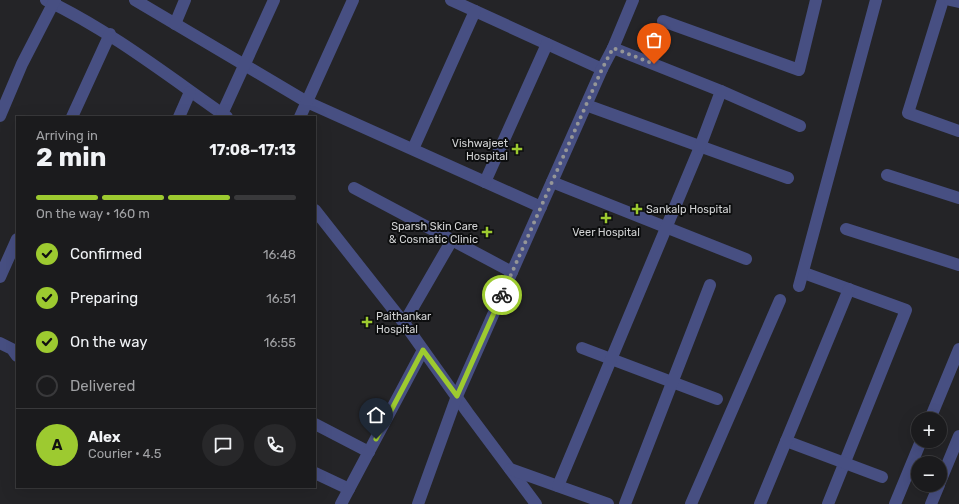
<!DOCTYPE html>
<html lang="en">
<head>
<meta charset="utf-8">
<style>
	:root { --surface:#1b1b1d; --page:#28282a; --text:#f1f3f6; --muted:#a0a1a4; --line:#39393b; --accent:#9dca30 }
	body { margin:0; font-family:Rubik,sans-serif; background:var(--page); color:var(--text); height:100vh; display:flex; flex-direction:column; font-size:15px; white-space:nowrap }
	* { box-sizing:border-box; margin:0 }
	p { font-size:13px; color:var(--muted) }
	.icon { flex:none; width:22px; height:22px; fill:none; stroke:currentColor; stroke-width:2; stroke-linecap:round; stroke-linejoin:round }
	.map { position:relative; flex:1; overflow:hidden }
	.side { position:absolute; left:16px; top:116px; width:300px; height:372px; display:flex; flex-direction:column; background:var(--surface); border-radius:0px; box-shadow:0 4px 16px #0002,0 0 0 1px var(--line) }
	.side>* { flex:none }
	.controls { position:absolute; left:911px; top:412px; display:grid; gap:8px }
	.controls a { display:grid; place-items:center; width:36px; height:36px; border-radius:50%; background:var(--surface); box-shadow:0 4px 16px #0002,0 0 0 1px var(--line); font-size:20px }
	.pin { position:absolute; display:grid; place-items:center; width:34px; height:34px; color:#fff; margin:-41px -17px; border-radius:50% 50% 50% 0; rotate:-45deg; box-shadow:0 0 4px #0007 }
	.pin .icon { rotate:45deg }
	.courier { position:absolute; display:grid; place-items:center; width:40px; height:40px; margin:-20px; border:3px solid #9dca30; border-radius:50%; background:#fff; color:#222; box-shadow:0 1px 5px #0007 }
	.headline em { font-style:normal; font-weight:700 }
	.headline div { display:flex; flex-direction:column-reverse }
	.headline { display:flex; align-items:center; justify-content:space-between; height:68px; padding:0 20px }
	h1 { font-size:26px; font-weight:700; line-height:30px }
	.bar { display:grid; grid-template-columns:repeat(4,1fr); gap:6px 4px; align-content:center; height:48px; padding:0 20px }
	.bar i { height:5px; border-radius:3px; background:var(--line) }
	.bar .current { background:var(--accent) }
	.bar p { grid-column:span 4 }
	.line { display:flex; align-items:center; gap:10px; padding:0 20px; border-top:1px solid var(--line) }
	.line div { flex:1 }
	.round { display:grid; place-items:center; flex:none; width:42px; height:42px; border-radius:21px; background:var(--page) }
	ol { padding:0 20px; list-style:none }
	li { display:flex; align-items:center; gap:12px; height:44px }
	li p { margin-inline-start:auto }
	li .icon { padding:4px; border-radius:50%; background:var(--accent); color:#111; stroke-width:4 }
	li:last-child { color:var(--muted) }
	li i { width:22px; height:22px; border:2px solid var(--line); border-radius:50% }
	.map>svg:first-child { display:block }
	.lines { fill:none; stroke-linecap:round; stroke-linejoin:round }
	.minor { stroke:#474f82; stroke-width:12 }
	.done { stroke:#959697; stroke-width:4; stroke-dasharray:0 7.2 }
	.route { stroke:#9dca30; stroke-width:5 }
	.poi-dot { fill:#9dca30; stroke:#0d0e0f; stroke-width:1.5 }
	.labels { text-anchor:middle; stroke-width:4; stroke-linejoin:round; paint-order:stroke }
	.poi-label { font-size:11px; fill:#d2d3d4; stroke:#0d0e0f; text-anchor:end }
</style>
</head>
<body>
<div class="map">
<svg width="959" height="504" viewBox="0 0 959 504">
	<rect width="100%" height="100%" fill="#242427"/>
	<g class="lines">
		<g class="minor">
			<path d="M46 0C111 31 168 76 227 117"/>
			<path d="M135 0 307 102 541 207"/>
			<path d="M451 0 602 69"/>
			<path d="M943 0 908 113 959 131"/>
			<path d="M950 0 959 2"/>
			<path d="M663 21 799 70 816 0"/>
			<path d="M175 24 185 0"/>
			<path d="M613 48 721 91 800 126"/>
			<path d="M586 105 788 178"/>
			<path d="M222 114 274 0"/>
			<path d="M0 116 22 64 55 0"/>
			<path d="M72 117 110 34"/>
			<path d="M179 117 190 92"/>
			<path d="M300 117 353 0"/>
			<path d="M413 149 475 11"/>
			<path d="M887 175 959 198"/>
			<path d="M485 182 547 44"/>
			<path d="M552 182 746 259"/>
			<path d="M354 188 512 272"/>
			<path d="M315 210 404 323 468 413 536 504"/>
			<path d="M846 229 959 265"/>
			<path d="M804 273 906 310 828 504"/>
			<path d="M0 277 17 239"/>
			<path d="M799 286 876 0"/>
			<path d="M404 323 452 240"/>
			<path d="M0 343 12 349 17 356"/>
			<path d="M582 348 717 399"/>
			<path d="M930 419 959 349"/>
			<path d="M315 424 369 452"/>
			<path d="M786 441 882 477"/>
			<path d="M510 469 608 504"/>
			<path d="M315 473 349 489"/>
			<path d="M940 482 959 436"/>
			<path d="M558 486 700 147 721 91"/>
			<path d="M341 504 423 350"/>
			<path d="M418 504 457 396 602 69 613 48 633 0"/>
			<path d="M625 504 710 285"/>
			<path d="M691 504 780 300"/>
			<path d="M760 504 849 289"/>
			<path d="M895 504 921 441"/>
			<path d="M931 504 939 485"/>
		</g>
	</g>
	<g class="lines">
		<path class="done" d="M502 295 602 69 613 48 654 64"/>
		<path class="route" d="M376 439 423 350 457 396 502 295"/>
	</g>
	<g class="poi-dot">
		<path d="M515 143h4v4h4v4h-4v4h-4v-4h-4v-4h4z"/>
		<path d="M635 203h4v4h4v4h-4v4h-4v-4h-4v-4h4z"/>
		<path d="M604 212h4v4h4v4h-4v4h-4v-4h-4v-4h4z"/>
		<path d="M485 226h4v4h4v4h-4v4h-4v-4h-4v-4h4z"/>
		<path d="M365 316h4v4h4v4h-4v4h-4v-4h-4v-4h4z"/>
	</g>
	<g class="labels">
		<g class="poi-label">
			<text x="508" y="147">Vishwajeet<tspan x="508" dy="13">Hospital</tspan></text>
			<text x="646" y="213" text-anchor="start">Sankalp Hospital</text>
			<text x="478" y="230">Sparsh Skin Care<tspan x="478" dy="13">&amp; Cosmatic Clinic</tspan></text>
			<text x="606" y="236" text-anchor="middle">Veer Hospital</text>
			<text x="376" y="320" text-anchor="start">Paithankar<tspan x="376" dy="13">Hospital</tspan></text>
		</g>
	</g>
</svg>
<div class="controls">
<a>+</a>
<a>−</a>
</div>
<div class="pin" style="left:654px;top:64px;background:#ea580c"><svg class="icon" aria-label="bag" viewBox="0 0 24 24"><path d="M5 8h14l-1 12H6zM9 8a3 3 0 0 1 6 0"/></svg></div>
<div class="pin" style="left:376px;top:439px;background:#1f2937"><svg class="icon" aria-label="home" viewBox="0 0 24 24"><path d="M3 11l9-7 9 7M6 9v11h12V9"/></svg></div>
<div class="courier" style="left:502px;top:295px"><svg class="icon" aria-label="bike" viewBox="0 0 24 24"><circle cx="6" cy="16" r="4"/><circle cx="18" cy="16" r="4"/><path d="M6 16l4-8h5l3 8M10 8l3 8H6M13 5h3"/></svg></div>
<section class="side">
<div class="headline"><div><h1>2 min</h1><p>Arriving in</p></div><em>17:08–17:13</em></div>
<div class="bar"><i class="current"></i><i class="current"></i><i class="current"></i><i></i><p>On the way · 160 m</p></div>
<ol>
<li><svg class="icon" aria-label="check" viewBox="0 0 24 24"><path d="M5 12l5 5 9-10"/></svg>Confirmed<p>16:48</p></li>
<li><svg class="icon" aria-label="check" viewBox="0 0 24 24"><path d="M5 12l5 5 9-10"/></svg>Preparing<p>16:51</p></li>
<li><svg class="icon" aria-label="check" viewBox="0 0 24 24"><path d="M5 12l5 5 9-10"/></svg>On the way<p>16:55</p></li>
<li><i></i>Delivered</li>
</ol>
<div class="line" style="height:72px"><b class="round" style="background:var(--accent);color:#111">A</b><div><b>Alex</b><p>Courier · 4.5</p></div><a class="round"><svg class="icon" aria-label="chat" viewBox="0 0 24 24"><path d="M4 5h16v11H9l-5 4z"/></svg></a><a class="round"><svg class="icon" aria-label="phone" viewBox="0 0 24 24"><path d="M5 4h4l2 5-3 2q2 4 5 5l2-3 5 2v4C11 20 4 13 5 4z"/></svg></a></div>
</section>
</div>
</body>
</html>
